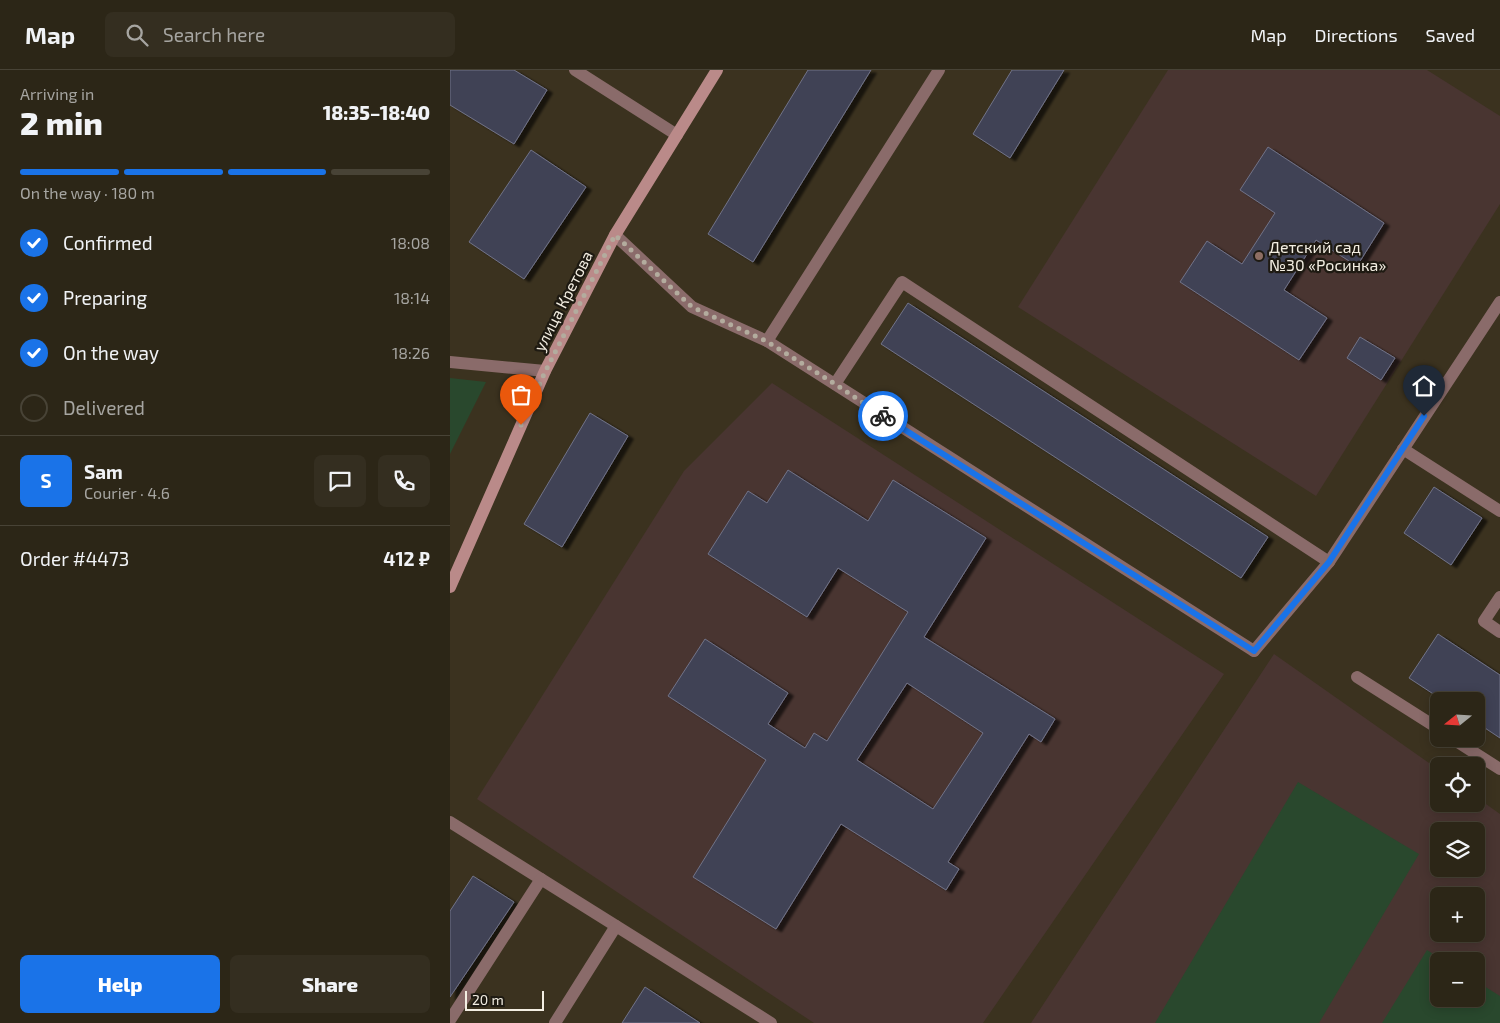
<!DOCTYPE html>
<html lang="en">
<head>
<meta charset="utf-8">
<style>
	:root { --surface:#2c2617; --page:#342e20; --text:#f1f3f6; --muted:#a6a5a1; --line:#484336; --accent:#1a73e8 }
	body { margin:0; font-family:"Exo 2",sans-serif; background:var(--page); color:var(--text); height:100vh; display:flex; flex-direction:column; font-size:19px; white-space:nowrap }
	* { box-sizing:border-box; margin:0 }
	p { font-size:16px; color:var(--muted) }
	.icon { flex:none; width:28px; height:28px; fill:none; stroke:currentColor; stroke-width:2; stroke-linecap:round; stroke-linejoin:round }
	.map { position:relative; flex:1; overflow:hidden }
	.panel { display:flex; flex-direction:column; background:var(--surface); width:450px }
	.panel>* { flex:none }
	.needle { width:32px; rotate:252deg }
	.controls { position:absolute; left:980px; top:622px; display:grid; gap:10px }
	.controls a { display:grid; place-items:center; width:55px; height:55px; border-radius:8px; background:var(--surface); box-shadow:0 2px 12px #0003,0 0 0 1px var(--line); font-size:25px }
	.scale { position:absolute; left:15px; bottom:12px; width:79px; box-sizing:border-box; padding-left:5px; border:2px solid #f3eee2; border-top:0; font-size:14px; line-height:18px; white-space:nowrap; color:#f3eee2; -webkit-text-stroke:4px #1e1a12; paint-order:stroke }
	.pin { position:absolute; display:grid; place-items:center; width:42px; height:42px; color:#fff; margin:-51px -21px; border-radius:50% 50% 50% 0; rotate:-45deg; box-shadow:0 0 5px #0007 }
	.pin .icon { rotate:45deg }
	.courier { position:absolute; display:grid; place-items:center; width:50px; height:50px; margin:-25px; border:4px solid #1a73e8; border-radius:50%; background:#fff; color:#222; box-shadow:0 1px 6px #0007 }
	.head em { font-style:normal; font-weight:800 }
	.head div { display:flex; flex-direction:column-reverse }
	.head { display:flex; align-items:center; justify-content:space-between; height:85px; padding:0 20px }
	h1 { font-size:32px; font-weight:800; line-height:38px }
	.bar { display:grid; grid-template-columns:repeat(4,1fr); gap:8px 5px; align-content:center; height:60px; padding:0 20px }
	.bar i { height:6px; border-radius:4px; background:var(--line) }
	.bar .on { background:var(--accent) }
	.bar p { grid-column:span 4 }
	.line { display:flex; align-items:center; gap:12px; padding:0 20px; border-top:1px solid var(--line) }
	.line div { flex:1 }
	.round { display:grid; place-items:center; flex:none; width:52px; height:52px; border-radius:8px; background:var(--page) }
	ol { padding:0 20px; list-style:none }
	li { display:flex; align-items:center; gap:15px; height:55px }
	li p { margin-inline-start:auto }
	li .icon { padding:5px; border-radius:50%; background:var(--accent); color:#fff; stroke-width:4 }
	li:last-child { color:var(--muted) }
	li i { width:28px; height:28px; border:2px solid var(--line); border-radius:50% }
	.button { display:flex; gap:10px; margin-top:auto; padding:10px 20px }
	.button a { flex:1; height:58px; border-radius:8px; background:var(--accent); color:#fff; font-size:20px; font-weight:800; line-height:58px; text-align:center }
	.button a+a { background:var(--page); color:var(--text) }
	header { display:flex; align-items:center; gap:30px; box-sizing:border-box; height:70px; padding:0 25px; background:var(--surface); border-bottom:1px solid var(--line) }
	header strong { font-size:24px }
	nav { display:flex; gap:28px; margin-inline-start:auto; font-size:18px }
	.search { width:350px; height:45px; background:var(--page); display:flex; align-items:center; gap:12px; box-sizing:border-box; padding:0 18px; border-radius:8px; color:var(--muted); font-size:19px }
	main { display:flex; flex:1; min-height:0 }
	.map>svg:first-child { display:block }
	.education { fill:#493531; fill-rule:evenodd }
	.green { fill:#29482d }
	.building { fill:#404255; stroke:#717388; fill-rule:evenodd; filter:url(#shadow) }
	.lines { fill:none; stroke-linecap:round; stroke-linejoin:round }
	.lane { stroke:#8a6b6a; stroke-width:12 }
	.street { stroke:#8a6b6a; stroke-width:12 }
	.secondary { stroke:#ba8a89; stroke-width:12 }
	.done { stroke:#b3ac9e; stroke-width:5; stroke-dasharray:0 9 }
	.route { stroke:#1a73e8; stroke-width:6 }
	.education-dot { fill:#8d6e63; stroke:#1e1a12; stroke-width:2 }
	.labels { text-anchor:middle; stroke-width:4.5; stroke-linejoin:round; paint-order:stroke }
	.poi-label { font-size:16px; fill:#f3eee2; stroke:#1e1a12; text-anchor:start }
	.street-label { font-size:16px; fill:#f3eee2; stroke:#1e1a12 }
</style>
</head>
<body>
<header>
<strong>Map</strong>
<div class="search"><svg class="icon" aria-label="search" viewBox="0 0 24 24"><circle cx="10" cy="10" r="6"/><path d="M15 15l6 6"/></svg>Search here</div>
<nav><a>Map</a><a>Directions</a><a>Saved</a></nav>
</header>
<main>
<section class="panel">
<div class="head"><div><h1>2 min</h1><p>Arriving in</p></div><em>18:35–18:40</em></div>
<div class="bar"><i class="on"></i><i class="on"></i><i class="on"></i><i></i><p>On the way · 180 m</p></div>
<ol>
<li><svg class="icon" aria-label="check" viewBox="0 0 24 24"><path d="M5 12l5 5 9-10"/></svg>Confirmed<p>18:08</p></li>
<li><svg class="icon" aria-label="check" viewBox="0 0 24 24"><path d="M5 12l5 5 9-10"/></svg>Preparing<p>18:14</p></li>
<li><svg class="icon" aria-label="check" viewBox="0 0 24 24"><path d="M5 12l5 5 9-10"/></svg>On the way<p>18:26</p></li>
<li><i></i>Delivered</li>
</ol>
<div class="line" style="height:90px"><b class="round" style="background:var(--accent);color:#fff">S</b><div><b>Sam</b><p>Courier · 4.6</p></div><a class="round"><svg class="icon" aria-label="chat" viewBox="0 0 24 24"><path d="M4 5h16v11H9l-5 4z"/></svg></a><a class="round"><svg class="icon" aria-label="phone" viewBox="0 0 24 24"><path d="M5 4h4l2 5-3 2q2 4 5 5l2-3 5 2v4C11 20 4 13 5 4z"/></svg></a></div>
<div class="line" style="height:65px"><div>Order #4473</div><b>412 ₽</b></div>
<div class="button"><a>Help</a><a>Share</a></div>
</section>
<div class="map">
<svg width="1050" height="953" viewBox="0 0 1050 953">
	<defs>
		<filter id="shadow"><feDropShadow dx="5.5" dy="3" stdDeviation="1" flood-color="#0009"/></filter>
	</defs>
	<rect width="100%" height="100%" fill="#3b321f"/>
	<g class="education">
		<path d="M718 0H977L1050 46V134L866 426 568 237Z"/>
		<path d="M322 313 774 604 533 953H364L27 729 234 401Z"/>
		<path d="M824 584 989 700V734H1026V727L1050 744V953H581ZM989 761H1026V799H989ZM989 826H1026V864H989ZM989 891H1026V929H989Z"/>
	</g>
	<g class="green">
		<path d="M0 308 36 312 0 384Z"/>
		<path d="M848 712 969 784 869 953H705Z"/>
		<path d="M977 880 994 891H989V929H1026V911L1050 926V953H932Z"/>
	</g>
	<g class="building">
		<path d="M0 0H64L97 20 64 74 0 35Z"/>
		<path d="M358 0H421L303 192 258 164Z"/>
		<path d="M562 0H614L560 88 523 64Z"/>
		<path d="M818 77 934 153 907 196 866 170 834 220 877 248 849 290 730 212 757 171 792 194 825 143 790 120Z"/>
		<path d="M81 80 136 117 74 209 19 172Z"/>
		<path d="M458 233 818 467 791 508 431 274Z"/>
		<path d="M910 267 945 288 931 310 897 288Z"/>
		<path d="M140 343 178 366 112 477 74 454Z"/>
		<path d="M338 400 418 451 443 410 536 468 474 567 605 649 591 672 579 664 498 792 509 799 496 820 391 754 326 859 243 807 316 690 218 626 255 569 338 623 318 654 355 678 364 663 377 671 458 542 388 498 357 547 258 484 298 421 317 433ZM457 613 533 663 483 739 407 690Z"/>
		<path d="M984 417 1032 448 1001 495 954 463Z"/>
		<path d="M988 564 1050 605V668L1026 652V631H994L959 608Z"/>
		<path d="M23 806 64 832 0 927V841Z"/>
		<path d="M195 917 250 953H172Z"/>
	</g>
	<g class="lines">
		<g class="lane">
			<path d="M125 0 227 65"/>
			<path d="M317 271 489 0"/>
			<path d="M0 292 95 301"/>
			<path d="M385 314 452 212 879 492"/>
			<path d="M953 379 1050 441"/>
			<path d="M1050 527 1034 551 1050 562"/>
			<path d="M804 581 879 492 1050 232"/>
			<path d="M907 607 989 659"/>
			<path d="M1003 669 1050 699"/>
			<path d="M0 752 321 953"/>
			<path d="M0 950 91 809"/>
			<path d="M105 953 166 856"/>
		</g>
		<path class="street" d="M165 165 242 237 317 271 804 581"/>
		<path class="secondary" d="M0 517 95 301 165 165 267 0"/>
	</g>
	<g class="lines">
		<path class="done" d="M71 355 95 302 165 165 242 237 316 271 385 314 433 346"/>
		<path class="route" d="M433 346 804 581 879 492 974 346"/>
	</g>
	<circle class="education-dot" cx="809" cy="186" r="5"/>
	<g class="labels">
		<g class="poi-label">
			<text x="819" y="183">Детский сад<tspan x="819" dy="18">№30 «Росинка»</tspan></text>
		</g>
		<g class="street-label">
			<text transform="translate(113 231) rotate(-63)" y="6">улица Кретова</text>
		</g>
	</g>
</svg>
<div class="controls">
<a><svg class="needle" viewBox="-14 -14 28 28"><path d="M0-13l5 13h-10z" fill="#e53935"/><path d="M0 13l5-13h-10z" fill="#a6a5a1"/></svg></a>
<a><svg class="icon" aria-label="locate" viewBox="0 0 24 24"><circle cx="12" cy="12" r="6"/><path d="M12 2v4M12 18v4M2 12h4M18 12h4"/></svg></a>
<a><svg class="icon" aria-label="layers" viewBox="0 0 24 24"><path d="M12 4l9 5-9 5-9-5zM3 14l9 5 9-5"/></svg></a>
<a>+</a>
<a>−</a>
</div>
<div class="scale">20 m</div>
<div class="pin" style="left:71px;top:355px;background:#ea580c"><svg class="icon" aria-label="bag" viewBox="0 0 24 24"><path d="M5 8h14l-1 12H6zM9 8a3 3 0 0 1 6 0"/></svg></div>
<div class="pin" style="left:974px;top:346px;background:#1f2937"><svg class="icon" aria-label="home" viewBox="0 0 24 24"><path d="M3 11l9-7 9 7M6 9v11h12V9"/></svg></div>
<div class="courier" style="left:433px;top:346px"><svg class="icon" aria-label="bike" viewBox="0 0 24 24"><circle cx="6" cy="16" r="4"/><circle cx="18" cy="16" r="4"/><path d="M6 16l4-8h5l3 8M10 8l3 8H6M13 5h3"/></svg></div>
</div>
</main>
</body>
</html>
